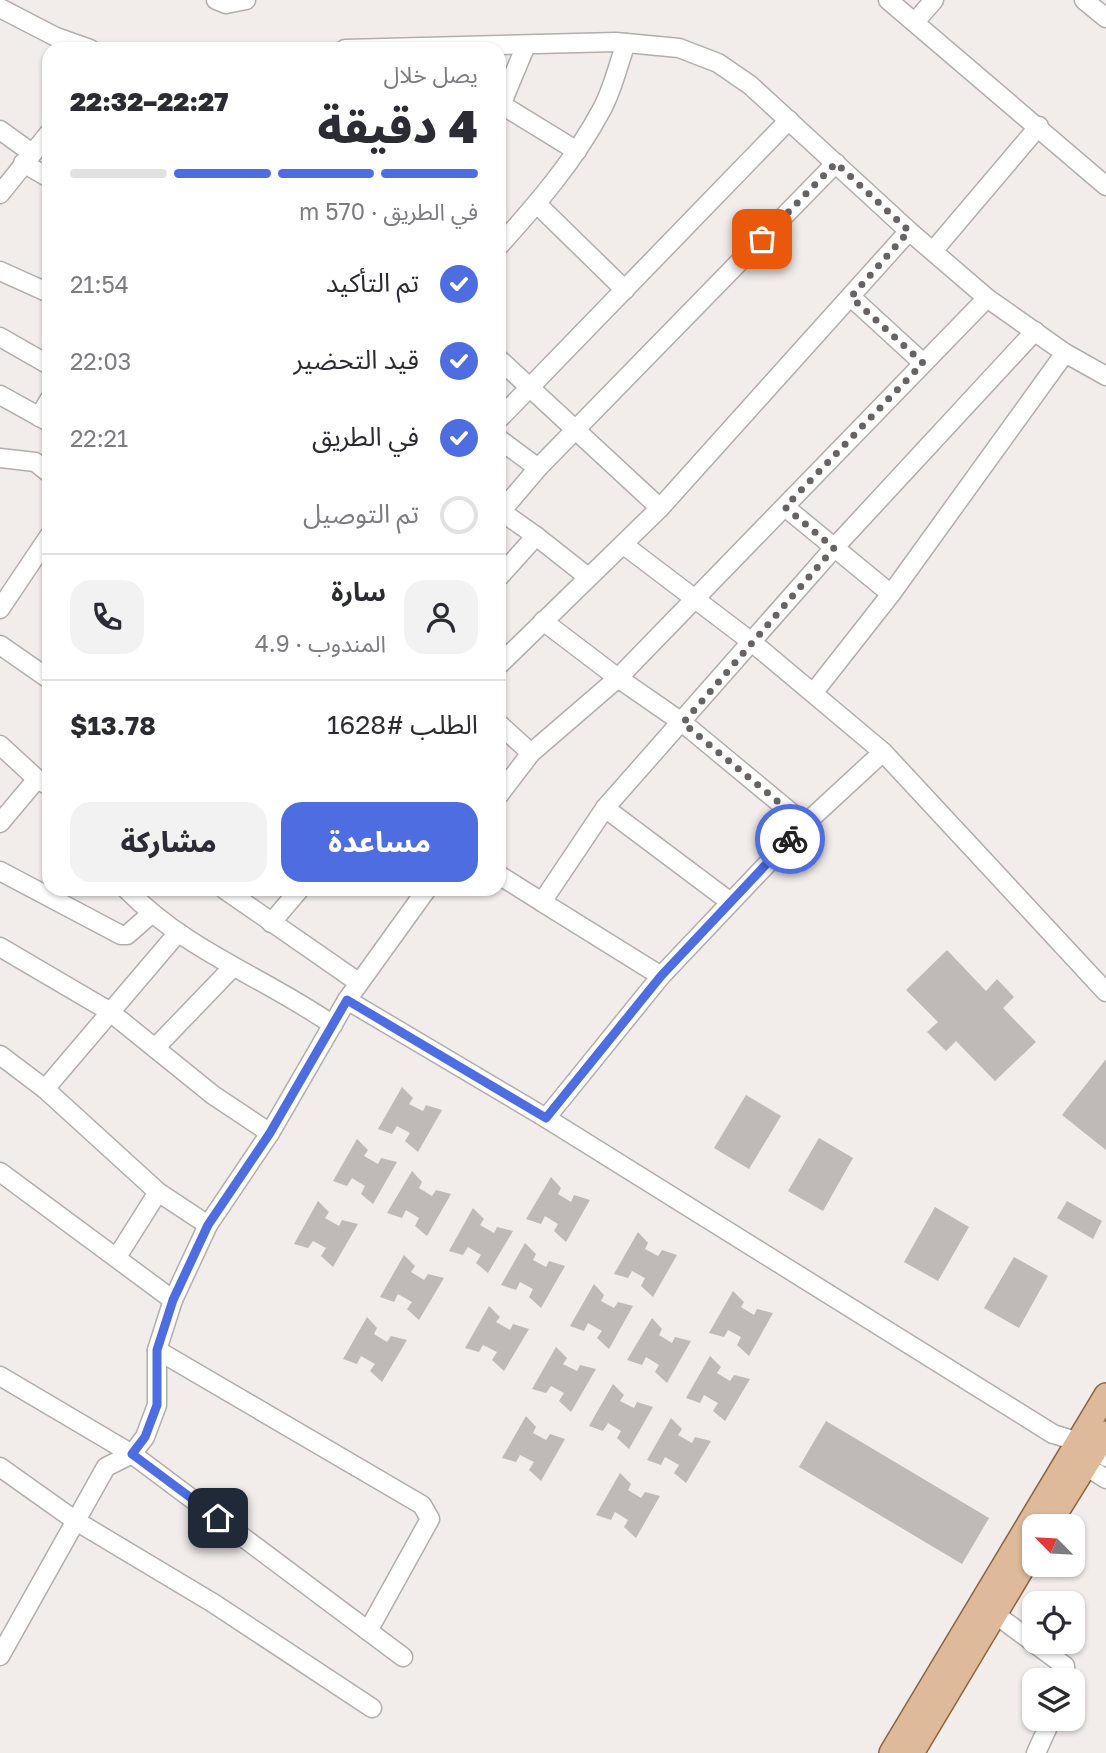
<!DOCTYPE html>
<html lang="ar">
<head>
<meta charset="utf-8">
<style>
	:root { --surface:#fff; --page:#f2f2f3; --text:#2b2b33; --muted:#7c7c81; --line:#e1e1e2; --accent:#4d6de1 }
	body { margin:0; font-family:"Golos Text","Noto Sans Arabic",sans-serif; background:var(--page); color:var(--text); direction:rtl; height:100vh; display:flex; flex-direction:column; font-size:26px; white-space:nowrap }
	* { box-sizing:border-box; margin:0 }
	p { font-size:23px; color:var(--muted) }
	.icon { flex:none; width:38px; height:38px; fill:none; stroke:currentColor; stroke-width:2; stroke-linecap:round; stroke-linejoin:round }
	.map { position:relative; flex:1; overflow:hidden; direction:ltr }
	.details { position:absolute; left:42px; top:42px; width:464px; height:854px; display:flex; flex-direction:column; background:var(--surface); border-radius:21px; box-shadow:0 2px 5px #0004; direction:rtl }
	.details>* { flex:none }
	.needle { width:46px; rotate:294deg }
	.tools { position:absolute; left:1022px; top:1514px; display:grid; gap:14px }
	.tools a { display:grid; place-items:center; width:63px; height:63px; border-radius:14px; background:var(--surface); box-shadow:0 2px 5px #0004; font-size:35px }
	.pin { position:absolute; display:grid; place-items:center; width:60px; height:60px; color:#fff; margin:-30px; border-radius:14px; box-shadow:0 4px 10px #0006 }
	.courier { position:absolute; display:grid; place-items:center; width:70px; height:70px; margin:-35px; border:5px solid #4d6de1; border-radius:50%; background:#fff; color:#222; box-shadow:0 2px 9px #0007 }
	.head em { font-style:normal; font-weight:800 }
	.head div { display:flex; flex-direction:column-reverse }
	.head { display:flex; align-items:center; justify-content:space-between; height:119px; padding:0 28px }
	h1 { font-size:46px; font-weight:800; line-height:52px }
	.bar { display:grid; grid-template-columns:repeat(4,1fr); gap:10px 7px; align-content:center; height:84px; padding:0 28px }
	.bar i { height:9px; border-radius:5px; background:var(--line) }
	.bar .selected { background:var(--accent) }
	.bar p { grid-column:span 4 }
	.line { display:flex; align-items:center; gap:18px; padding:0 28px; border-top:2px solid var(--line) }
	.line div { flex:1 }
	.round { display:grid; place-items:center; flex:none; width:74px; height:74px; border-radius:21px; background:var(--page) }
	ol { padding:0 28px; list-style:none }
	li { display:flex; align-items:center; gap:21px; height:77px }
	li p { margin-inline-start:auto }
	li .icon { padding:7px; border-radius:50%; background:var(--accent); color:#fff; stroke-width:4 }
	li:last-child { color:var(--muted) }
	li i { width:38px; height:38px; border:4px solid var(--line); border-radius:50% }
	.button { display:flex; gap:14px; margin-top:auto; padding:14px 28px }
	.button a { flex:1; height:80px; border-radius:21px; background:var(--accent); color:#fff; font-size:28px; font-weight:800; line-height:80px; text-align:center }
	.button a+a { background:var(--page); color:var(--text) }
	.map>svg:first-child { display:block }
	.building { fill:#bfbab7 }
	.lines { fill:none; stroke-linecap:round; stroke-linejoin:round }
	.minor-casing { stroke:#b2aeab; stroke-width:21 }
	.major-casing { stroke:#8b6341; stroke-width:26 }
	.minor { stroke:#fff; stroke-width:18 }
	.major { stroke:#deb99a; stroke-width:23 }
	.done { stroke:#666362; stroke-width:7; stroke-dasharray:0 12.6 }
	.route { stroke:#4d6de1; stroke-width:9 }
</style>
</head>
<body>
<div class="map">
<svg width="1106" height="1753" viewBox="0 0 1106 1753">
	<rect width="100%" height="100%" fill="#f2edea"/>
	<g class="building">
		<path d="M947 950 986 991 997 979 1014 997 1003 1008 1036 1042 995 1081 956 1041 946 1051 927 1032 938 1022 906 990Z"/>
		<path d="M1106 1059V1150L1062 1115Z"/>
		<path d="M402 1087 413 1098 409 1104 423 1111 426 1105 442 1110 418 1152 405 1141 410 1133 397 1126 392 1134 378 1129Z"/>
		<path d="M746 1095 781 1116 749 1169 714 1148Z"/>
		<path d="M819 1138 853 1158 823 1211 788 1191Z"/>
		<path d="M357 1139 368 1150 364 1156 378 1164 381 1158 397 1162 373 1204 361 1194 365 1186 352 1178 347 1186 333 1181Z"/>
		<path d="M412 1171 422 1182 419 1188 432 1196 436 1190 451 1194 427 1236 415 1226 419 1218 406 1210 402 1218 387 1213Z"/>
		<path d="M551 1177 561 1188 558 1194 571 1202 574 1195 590 1200 566 1242 554 1231 558 1224 545 1216 541 1224 526 1219Z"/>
		<path d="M318 1201 329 1212 325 1218 339 1226 342 1220 358 1224 333 1267 321 1256 326 1248 313 1241 308 1248 294 1244Z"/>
		<path d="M1067 1201 1102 1221 1093 1239 1057 1218Z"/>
		<path d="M935 1207 969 1227 938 1281 904 1262Z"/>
		<path d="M473 1208 484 1219 480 1225 494 1233 497 1227 513 1231 488 1273 476 1263 481 1255 468 1247 463 1255 449 1251Z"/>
		<path d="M638 1232 648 1243 645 1249 658 1256 662 1250 677 1255 653 1297 641 1286 645 1278 632 1271 628 1278 614 1274Z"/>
		<path d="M525 1243 536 1254 533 1260 546 1267 549 1261 565 1266 541 1308 529 1297 533 1289 520 1282 516 1290 501 1285Z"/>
		<path d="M404 1255 415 1266 411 1272 424 1280 428 1274 444 1278 419 1320 407 1309 412 1302 398 1294 394 1302 380 1297Z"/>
		<path d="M1014 1257 1048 1276 1019 1328 984 1308Z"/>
		<path d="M594 1284 604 1295 601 1301 614 1308 618 1302 633 1306 609 1349 597 1338 602 1331 588 1323 584 1331 570 1326Z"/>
		<path d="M733 1291 744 1302 741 1307 754 1315 757 1309 773 1313 749 1356 737 1345 741 1337 728 1330 724 1337 709 1333Z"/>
		<path d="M489 1306 500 1317 496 1322 510 1330 513 1324 529 1329 504 1371 492 1360 497 1352 483 1345 479 1352 465 1348Z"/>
		<path d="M367 1317 377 1328 374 1334 387 1342 391 1336 407 1340 382 1382 370 1371 375 1364 361 1356 357 1364 343 1359Z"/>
		<path d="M652 1318 662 1329 659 1335 672 1343 675 1337 691 1341 667 1383 655 1372 659 1365 646 1357 642 1365 627 1360Z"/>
		<path d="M556 1347 567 1358 563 1364 577 1371 580 1365 596 1369 571 1412 559 1401 564 1393 551 1386 546 1393 532 1389Z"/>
		<path d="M710 1356 721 1367 717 1373 730 1381 734 1375 750 1379 725 1421 713 1411 718 1403 704 1395 700 1403 686 1398Z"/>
		<path d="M613 1384 624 1395 620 1401 634 1408 637 1402 653 1407 629 1449 617 1438 621 1431 608 1423 603 1431 589 1426Z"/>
		<path d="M526 1416 536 1427 533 1433 546 1440 550 1434 565 1439 541 1481 529 1470 534 1462 520 1455 516 1462 502 1458Z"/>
		<path d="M671 1418 682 1429 678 1435 692 1443 695 1437 711 1441 686 1483 674 1473 679 1465 665 1457 661 1465 647 1460Z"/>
		<path d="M826 1421 989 1518 962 1564 799 1467Z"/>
		<path d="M620 1473 631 1484 628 1490 641 1498 645 1492 660 1496 636 1538 624 1527 628 1520 615 1512 611 1520 596 1515Z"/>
	</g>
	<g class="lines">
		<defs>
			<g id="minor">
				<path d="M216 0 226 4 246 0"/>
				<path d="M888 0 1106 186"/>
				<path d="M1084 0 1106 18"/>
				<path d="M0 8 56 37 90 49"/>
				<path d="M915 22 934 0"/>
				<path d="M345 49 616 42 679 48 718 63 750 85 909 231 987 298"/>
				<path d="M502 105 577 151"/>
				<path d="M499 110 526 45"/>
				<path d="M0 130 32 153"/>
				<path d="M23 163 49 178"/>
				<path d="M0 194 49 133"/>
				<path d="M537 204 625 290"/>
				<path d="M499 246C537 204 575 160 602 109 613 89 618 65 626 43"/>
				<path d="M933 251 1039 126"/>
				<path d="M0 271 49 293"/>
				<path d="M851 297 923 363"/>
				<path d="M0 337 49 365"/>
				<path d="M499 359 660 508"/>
				<path d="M0 395 49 422"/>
				<path d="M39 417 49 400"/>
				<path d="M499 419 789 120"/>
				<path d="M499 439 538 468"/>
				<path d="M0 458 35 462 49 473"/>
				<path d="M785 507 891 594"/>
				<path d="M499 514 538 468 836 163"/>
				<path d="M536 536 588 577"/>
				<path d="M624 545 753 643 883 752"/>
				<path d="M499 577 536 536 502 512"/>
				<path d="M0 609 49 536"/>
				<path d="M543 621 618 678 683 723 805 824"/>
				<path d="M0 645 49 679"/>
				<path d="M499 665 660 508 909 231"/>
				<path d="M814 692 891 594 1065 353"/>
				<path d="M499 724 531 753"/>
				<path d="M0 745 37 779"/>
				<path d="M499 795 531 753 618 678 987 298 1065 353 1106 376"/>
				<path d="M605 808 729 901"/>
				<path d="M0 823 37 779 49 786"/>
				<path d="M0 871 121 935H127L151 914"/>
				<path d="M499 875 542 902 605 808 834 548 1035 331"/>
				<path d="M126 889C188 952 262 976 333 1025"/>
				<path d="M224 889 358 982"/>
				<path d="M427 889 347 1000 546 1118 1053 1434 1073 1440 1106 1457"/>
				<path d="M542 902 661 976 546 1118"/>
				<path d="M271 923 300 889"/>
				<path d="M176 935 45 1089 158 1192 208 1225"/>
				<path d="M0 947 109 1011 213 1095 270 1133"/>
				<path d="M661 976 805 824 883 752 1106 992"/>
				<path d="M155 1048 233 967"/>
				<path d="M0 1055 45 1089"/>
				<path d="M0 1172 173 1300"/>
				<path d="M117 1257 158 1192"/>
				<path d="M157 1350 422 1505 430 1519 368 1631"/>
				<path d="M0 1376 132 1454 403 1657"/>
				<path d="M1076 1460 1106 1479"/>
				<path d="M0 1467 76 1521 213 1603 372 1708"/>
				<path d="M995 1614 1065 1666 1066 1680"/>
				<path d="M0 1656 106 1467 132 1454 145 1437 157 1405V1350L173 1300 208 1225 270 1133 347 1000"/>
				<path d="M1036 1753 1052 1718"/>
			</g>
			<g id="major">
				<path d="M1048 1526 1106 1433"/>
				<path d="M891 1753 1106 1395"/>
				<path d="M912 1753 1034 1549"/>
			</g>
		</defs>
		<use href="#minor" class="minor-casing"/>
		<use href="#major" class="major-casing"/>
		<use href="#minor" class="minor"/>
		<use href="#major" class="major"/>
	</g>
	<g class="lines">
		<path class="done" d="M762 239 836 163 909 231 851 297 923 363 785 507 834 548 683 723 805 824 790 839"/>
		<path class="route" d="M218 1518 132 1454 145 1437 157 1405V1350L173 1300 208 1225 270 1133 347 1000 546 1118 661 976 790 839"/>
	</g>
</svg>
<div class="tools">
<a><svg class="needle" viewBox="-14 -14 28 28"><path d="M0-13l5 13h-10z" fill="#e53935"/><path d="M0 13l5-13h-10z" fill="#7c7c81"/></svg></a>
<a><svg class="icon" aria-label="locate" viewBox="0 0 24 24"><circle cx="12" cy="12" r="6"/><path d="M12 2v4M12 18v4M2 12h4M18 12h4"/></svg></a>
<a><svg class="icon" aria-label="layers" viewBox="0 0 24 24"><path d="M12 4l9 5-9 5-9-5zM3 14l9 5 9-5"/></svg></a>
</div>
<div class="pin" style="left:762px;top:239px;background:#ea580c"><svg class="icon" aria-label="bag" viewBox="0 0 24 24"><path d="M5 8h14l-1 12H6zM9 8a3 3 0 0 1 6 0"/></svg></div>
<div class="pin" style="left:218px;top:1518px;background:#1f2937"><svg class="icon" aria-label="home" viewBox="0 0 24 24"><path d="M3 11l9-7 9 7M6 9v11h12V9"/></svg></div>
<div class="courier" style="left:790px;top:839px"><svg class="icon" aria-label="bike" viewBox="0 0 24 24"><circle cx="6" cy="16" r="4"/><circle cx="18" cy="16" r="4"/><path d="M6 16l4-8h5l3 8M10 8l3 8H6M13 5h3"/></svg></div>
<section class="details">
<div class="head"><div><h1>4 دقيقة</h1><p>يصل خلال</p></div><em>22:27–22:32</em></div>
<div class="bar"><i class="selected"></i><i class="selected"></i><i class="selected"></i><i></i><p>في الطريق · 570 m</p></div>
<ol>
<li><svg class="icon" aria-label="check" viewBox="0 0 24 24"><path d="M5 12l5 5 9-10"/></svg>تم التأكيد<p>21:54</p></li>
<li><svg class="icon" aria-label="check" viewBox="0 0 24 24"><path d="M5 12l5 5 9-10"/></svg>قيد التحضير<p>22:03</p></li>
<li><svg class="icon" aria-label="check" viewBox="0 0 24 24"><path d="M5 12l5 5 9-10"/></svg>في الطريق<p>22:21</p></li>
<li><i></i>تم التوصيل</li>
</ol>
<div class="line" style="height:126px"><a class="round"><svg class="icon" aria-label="person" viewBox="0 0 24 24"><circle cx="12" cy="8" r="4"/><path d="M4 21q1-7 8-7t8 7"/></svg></a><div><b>سارة</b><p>المندوب · 4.9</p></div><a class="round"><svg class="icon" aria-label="phone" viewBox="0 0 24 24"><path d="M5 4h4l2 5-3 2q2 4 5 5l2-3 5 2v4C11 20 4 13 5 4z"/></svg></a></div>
<div class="line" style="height:91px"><div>الطلب #1628</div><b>$13.78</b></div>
<div class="button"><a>مساعدة</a><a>مشاركة</a></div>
</section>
</div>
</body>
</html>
